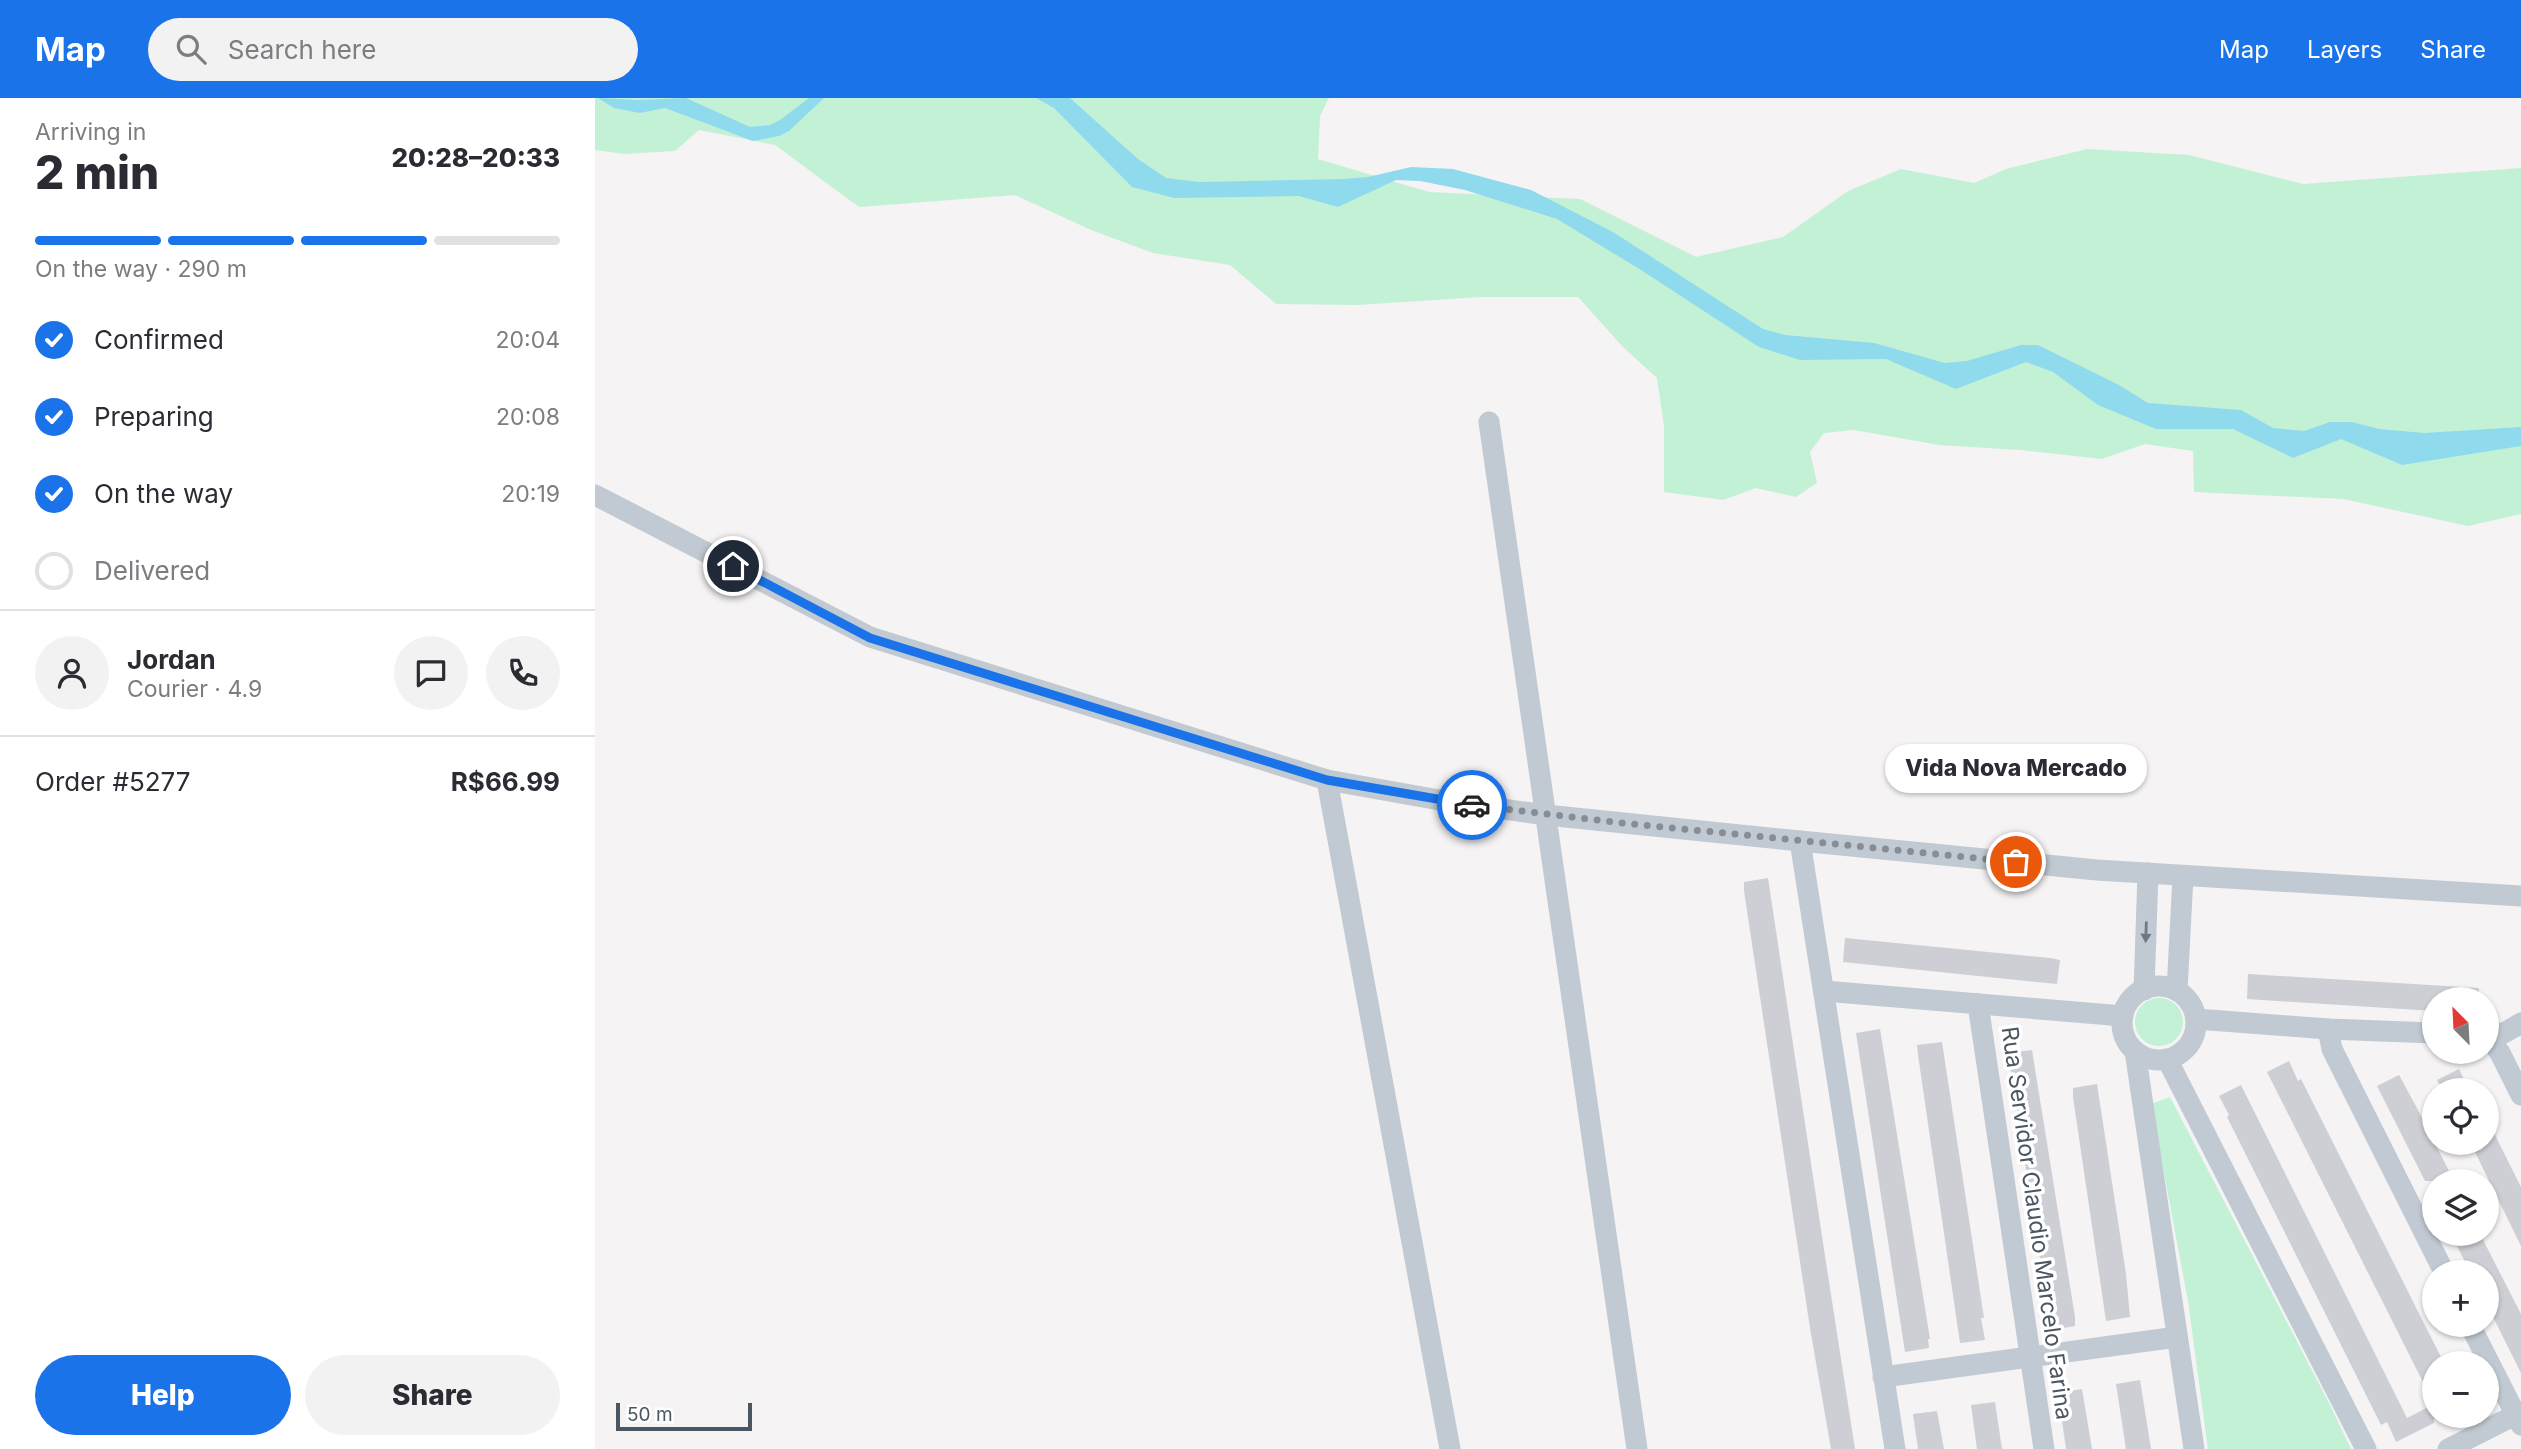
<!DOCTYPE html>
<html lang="en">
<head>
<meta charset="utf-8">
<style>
	:root { --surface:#fff; --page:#f2f2f3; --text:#2b2b33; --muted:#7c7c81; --line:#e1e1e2; --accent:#1a73e8 }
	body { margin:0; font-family:Inter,sans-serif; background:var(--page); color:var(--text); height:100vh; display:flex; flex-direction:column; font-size:26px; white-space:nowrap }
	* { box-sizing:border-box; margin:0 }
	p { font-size:23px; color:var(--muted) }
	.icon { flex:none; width:38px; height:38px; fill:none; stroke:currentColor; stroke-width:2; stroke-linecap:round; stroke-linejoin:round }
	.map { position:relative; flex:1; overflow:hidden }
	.drawer { display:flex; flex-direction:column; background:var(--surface); width:595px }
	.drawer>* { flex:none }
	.needle { width:46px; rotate:336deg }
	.tools { position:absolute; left:1827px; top:889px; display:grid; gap:14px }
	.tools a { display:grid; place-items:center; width:77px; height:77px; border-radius:50%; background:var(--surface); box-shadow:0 2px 5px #0004; font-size:35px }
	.scale { position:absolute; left:21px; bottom:18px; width:136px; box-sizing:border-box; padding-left:7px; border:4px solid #4a5661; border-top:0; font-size:19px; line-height:24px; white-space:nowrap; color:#4a5661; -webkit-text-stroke:5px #fff; paint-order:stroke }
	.pin { position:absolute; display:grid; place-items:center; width:60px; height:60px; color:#fff; margin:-30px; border:4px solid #fff; border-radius:50%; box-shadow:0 2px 7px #0007 }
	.courier { position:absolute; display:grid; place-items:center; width:70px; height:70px; margin:-35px; border:5px solid #1a73e8; border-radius:50%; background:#fff; color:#222; box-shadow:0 2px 9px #0007 }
	.bubble { position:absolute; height:49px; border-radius:24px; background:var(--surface); box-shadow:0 2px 5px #0004; font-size:23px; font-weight:800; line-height:49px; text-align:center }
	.head em { font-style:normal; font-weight:800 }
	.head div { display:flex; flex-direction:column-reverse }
	.head { display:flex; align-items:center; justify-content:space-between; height:119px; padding:0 35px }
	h1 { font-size:46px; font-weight:800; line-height:52px }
	.bar { display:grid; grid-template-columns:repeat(4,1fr); gap:10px 7px; align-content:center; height:84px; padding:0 35px }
	.bar i { height:9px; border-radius:5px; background:var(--line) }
	.bar .active { background:var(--accent) }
	.bar p { grid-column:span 4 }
	.line { display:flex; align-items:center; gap:18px; padding:0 35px; border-top:2px solid var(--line) }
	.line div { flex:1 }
	.round { display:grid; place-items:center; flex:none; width:74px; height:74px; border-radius:37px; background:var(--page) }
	ol { padding:0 35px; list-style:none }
	li { display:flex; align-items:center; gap:21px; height:77px }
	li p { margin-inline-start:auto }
	li .icon { padding:7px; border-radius:50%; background:var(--accent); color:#fff; stroke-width:4 }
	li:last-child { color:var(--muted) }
	li i { width:38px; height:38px; border:4px solid var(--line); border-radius:50% }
	.button { display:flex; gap:14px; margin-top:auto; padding:14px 35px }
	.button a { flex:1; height:80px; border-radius:42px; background:var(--accent); color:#fff; font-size:28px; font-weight:800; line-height:80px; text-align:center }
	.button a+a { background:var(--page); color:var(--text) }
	header { display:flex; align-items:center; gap:42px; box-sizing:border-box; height:98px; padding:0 35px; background:var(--accent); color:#fff }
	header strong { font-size:33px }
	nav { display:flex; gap:38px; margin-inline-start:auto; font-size:24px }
	.search { width:490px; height:63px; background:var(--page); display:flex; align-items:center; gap:18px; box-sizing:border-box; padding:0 24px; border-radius:38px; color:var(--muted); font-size:26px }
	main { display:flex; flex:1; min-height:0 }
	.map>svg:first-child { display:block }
	.green { fill:#c3f1d5 }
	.water { fill:#90daee }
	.building { fill:#cdcfd5 }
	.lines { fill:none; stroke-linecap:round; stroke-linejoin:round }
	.minor { stroke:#c1cad2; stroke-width:21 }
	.oneway { fill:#6e7983 }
	.done { stroke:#868d94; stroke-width:7; stroke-dasharray:0 12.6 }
	.route { stroke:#1a73e8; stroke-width:9 }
	.labels { text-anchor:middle; stroke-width:7; stroke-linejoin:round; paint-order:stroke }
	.street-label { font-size:23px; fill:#4a5661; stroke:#fff }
</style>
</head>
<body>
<header>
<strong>Map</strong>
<div class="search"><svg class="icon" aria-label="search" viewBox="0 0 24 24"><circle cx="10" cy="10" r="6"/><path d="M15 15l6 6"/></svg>Search here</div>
<nav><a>Map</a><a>Layers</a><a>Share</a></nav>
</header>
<main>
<section class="drawer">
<div class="head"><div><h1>2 min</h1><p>Arriving in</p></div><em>20:28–20:33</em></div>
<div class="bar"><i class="active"></i><i class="active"></i><i class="active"></i><i></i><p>On the way · 290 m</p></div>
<ol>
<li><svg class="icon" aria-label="check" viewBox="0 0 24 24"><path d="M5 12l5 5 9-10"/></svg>Confirmed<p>20:04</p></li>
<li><svg class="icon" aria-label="check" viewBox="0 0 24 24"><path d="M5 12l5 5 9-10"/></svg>Preparing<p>20:08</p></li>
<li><svg class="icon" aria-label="check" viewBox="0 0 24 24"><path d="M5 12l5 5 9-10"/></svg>On the way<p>20:19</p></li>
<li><i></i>Delivered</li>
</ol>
<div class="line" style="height:126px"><a class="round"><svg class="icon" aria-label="person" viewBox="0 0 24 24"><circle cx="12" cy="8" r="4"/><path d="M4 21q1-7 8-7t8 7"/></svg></a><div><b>Jordan</b><p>Courier · 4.9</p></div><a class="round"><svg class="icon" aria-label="chat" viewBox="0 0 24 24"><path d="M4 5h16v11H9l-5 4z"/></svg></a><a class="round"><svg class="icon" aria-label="phone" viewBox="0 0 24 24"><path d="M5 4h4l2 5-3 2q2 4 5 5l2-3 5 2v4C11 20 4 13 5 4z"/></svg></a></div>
<div class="line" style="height:91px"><div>Order #5277</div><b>R$66.99</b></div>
<div class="button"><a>Help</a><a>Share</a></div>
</section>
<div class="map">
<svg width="1926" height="1351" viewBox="0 0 1926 1351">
	<rect width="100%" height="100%" fill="#f5f3f3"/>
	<g class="green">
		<path d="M0 0H734L725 18 723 61 834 94 985 101 1101 159 1188 139 1253 93 1306 71 1379 85 1411 71 1492 51 1594 57 1708 86 1926 70V416L1873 428 1748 401 1599 394 1598 353 1550 346 1507 361 1425 352 1344 347 1259 332 1229 335 1215 354 1222 385 1201 399 1161 390 1128 402 1069 394V328L1062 280 1028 249 983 199H886L762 207 681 206 635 167 558 155 496 132 420 97 264 109 180 47 104 32 80 53 29 56 0 52Z"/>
		<circle cx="1564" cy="924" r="24"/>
		<path d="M1575 999 1735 1307 1756 1351H1613L1593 1203 1556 1006Z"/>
	</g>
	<g class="water">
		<path d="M3 0 43 2 91 0 155 29 175 27 185 22 214 0H229L194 33 184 38 158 43 70 10 45 15 19 10Z"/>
		<path d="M441 0H475L543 61 571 80 604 84 748 81 773 79 816 69 858 71 936 92 1018 134 1168 231 1190 237 1279 245 1350 265 1372 263 1426 247H1443L1524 287 1553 305 1646 312 1678 330 1709 333 1735 324H1757L1784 331 1829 335 1926 329V348L1807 367 1746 341 1698 360 1638 331H1561L1503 307 1458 274 1431 264 1361 291 1291 261 1205 262 1164 249 1046 172 962 121 870 92 825 83 801 82 743 109 704 98 579 100 537 89 459 10Z"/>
	</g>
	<g class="building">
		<path d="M1173 780 1230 1158 1260 1351H1236L1215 1230 1149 793V784Z"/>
		<path d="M1250 840 1455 860 1465 862 1462 886 1248 864Z"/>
		<path d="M1653 876 1884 890 1883 901H1839V913L1652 901Z"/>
		<path d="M1285 931 1335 1241H1333L1334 1250 1310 1254 1261 935Z"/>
		<path d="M1347 944 1389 1220H1386L1390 1242 1365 1245 1323 957 1322 947Z"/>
		<path d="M1437 952 1480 1219V1228L1456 1232 1413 955Z"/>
		<path d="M1694 963 1703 983 1706 981 1849 1265H1839V1306L1672 974Z"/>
		<path d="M1864 971 1874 992H1847L1842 982Z"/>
		<path d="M1804 977 1823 1012 1859 1083H1830L1826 1075 1782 988Z"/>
		<path d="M1502 986 1531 1176 1535 1219 1511 1223 1478 999V990Z"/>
		<path d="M1646 987 1812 1320 1839 1306V1325L1801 1344 1792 1324 1786 1327 1632 1019 1634 1017 1624 998Z"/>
		<path d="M1892 1021 1926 1089V1148L1877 1048 1892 1045Z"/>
		<path d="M1856 1136H1885L1926 1216V1275L1892 1207V1174H1875Z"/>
		<path d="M1545 1282 1556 1351H1531L1521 1286Z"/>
		<path d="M1487 1291 1497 1351H1471L1463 1295Z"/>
		<path d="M1400 1304 1407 1351H1382L1376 1307Z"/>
		<path d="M1342 1313 1349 1351H1323L1318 1316Z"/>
	</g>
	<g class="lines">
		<g class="minor">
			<path d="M894 324 1042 1351"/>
			<path d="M0 397 275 539 732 682 850 703 951 717 1205 743 1502 772 1926 798"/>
			<path d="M732 682 855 1351"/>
			<path d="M1205 743 1300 1351"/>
			<circle cx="1564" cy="925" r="37"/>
			<path d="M1549 892 1553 775"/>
			<path d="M1229 893 1528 918"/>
			<path d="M1582 893 1588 778"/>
			<path d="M1383 906 1449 1351"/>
			<path d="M1601 921 1733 931 1839 935"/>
			<path d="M1733 931 1737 951 1849 1174"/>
			<path d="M1892 936 1905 955 1926 997"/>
			<path d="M1892 936 1909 935 1926 925"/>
			<path d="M1540 953 1599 1351"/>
			<path d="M1572 961 1771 1351"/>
			<path d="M1875 1227 1926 1327"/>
			<path d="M1288 1279 1582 1239"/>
			<path d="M1853 1351 1926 1314"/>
		</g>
	</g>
	<defs><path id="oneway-solid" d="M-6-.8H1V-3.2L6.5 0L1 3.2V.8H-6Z" transform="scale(1.75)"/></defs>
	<use class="oneway" href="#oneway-solid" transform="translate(1551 834) rotate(92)"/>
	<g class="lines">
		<path class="done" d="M877 707 1028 725 1421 764"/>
		<path class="route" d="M138 468 275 540 732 682 877 707"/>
	</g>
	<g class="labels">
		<g class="street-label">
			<text transform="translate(1442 1125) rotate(82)" y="8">Rua Servidor Claudio Marcelo Farina</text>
		</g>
	</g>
</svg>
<div class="tools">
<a><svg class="needle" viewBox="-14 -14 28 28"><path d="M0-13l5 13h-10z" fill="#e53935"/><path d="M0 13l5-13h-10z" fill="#7c7c81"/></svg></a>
<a><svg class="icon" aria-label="locate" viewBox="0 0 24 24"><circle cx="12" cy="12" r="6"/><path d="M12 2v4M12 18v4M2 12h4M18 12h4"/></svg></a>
<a><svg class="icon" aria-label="layers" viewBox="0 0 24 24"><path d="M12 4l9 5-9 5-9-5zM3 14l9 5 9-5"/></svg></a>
<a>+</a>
<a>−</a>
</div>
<div class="scale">50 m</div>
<div class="pin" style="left:1421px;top:764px;background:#ea580c"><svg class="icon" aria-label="bag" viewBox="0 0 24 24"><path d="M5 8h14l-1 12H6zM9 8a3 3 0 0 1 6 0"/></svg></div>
<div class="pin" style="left:138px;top:468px;background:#1f2937"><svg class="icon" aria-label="home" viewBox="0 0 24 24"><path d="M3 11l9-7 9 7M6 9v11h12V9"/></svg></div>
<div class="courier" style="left:877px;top:707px"><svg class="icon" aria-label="car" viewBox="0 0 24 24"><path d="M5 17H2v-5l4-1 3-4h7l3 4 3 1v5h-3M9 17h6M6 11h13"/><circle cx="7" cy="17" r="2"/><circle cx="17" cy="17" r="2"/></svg></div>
<div class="bubble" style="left:1290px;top:646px;width:262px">Vida Nova Mercado</div>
</div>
</main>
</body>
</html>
